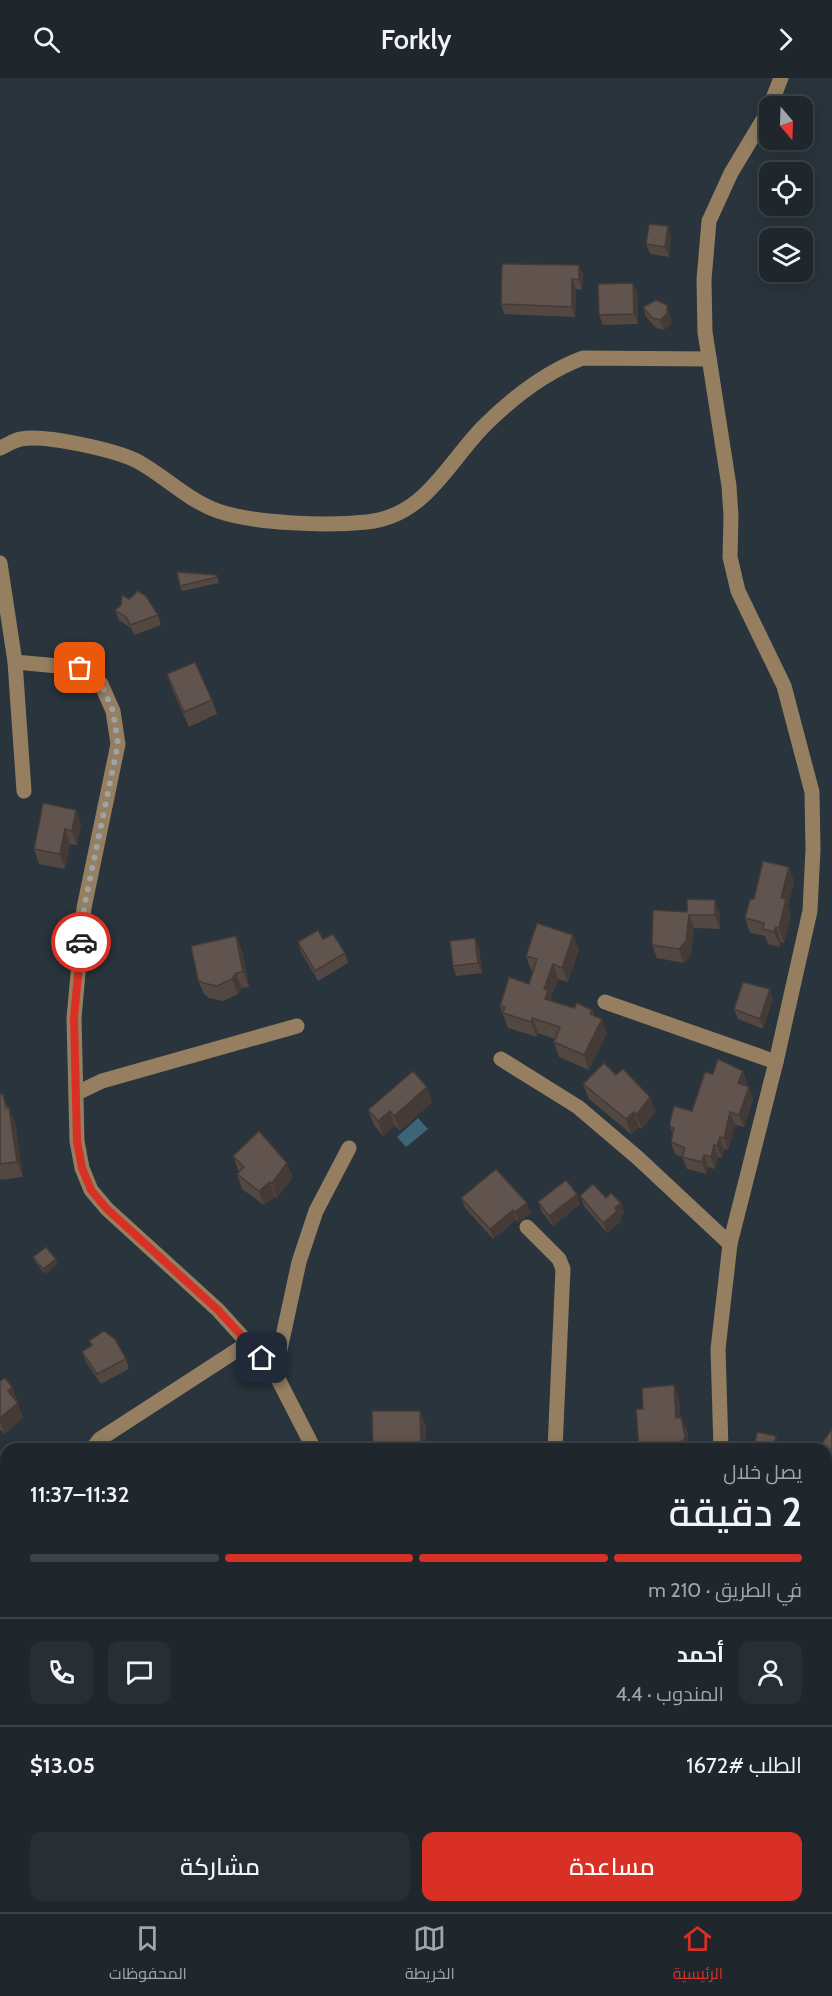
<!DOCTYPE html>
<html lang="ar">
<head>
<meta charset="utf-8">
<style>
	:root { --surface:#1f272d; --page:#272f35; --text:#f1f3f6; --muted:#a1a5aa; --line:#3c4449; --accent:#d93025 }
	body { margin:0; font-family:Cabin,Cairo,sans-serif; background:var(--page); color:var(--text); direction:rtl; height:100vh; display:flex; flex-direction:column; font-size:22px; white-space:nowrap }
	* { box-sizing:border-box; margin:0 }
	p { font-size:20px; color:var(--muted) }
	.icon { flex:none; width:33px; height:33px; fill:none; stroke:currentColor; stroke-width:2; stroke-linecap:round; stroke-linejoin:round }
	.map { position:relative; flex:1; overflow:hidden; direction:ltr }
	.sheet { position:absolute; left:0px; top:1365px; width:832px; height:470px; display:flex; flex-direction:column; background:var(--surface); border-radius:18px 18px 0 0; box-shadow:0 3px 15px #0003,0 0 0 2px var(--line); direction:rtl }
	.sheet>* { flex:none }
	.needle { width:39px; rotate:161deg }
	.controls { position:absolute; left:759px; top:18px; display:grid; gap:12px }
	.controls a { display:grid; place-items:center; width:54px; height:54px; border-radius:12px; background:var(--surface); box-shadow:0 3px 15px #0003,0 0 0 2px var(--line); font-size:30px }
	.pin { position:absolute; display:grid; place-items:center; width:51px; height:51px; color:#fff; margin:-26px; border-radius:12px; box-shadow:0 3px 9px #0006 }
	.courier { position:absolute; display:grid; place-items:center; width:60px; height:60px; margin:-30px; border:4px solid #d93025; border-radius:50%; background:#fff; color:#222; box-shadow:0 2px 8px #0007 }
	.headline em { font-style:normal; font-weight:600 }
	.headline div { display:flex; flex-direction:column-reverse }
	.headline { display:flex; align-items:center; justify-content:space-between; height:102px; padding:0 30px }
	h1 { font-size:39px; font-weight:600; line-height:45px }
	.bar { display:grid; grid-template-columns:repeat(4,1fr); gap:9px 6px; align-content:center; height:72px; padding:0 30px }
	.bar i { height:8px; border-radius:4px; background:var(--line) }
	.bar .on { background:var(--accent) }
	.bar p { grid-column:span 4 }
	.line { display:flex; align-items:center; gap:15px; padding:0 30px; border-top:2px solid var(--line) }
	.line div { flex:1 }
	.round { display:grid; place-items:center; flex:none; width:63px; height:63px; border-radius:12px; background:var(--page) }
	.cta { display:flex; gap:12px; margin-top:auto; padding:12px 30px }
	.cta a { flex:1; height:69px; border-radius:12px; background:var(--accent); color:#fff; font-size:24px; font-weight:600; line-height:69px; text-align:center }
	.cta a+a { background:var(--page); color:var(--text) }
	header { display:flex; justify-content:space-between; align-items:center; height:78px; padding:0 30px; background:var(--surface); font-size:27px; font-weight:600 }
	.dock { display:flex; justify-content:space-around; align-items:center; height:84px; border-top:2px solid var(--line); background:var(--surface); font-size:16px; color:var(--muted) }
	.dock a { display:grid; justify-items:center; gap:3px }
	.dock .on { color:var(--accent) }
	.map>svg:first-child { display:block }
	.water { fill:#3a6677 }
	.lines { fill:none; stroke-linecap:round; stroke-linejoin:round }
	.minor { stroke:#957f60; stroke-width:15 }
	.wall { fill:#534742 }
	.shaded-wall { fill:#443a36 }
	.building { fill:#61534d; stroke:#443a36; stroke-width:1.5 }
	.done { stroke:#9ca4aa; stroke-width:6; stroke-dasharray:0 10.8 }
	.route { stroke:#d93025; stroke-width:8 }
</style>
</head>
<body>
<header><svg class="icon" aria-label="forward" viewBox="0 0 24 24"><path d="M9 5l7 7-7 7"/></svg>Forkly<svg class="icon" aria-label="search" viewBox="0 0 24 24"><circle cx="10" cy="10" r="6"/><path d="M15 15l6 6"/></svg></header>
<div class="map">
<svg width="832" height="1834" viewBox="0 0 832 1834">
	<rect width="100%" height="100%" fill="#29343c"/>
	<path class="water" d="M418 1040 428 1051 406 1069 397 1059Z"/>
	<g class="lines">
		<g class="minor">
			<path d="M770 28 781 0"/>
			<path d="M0 370C7 367 14 362 21 361 44 356 115 372 137 383 165 398 187 422 218 433 256 446 327 448 367 444 425 438 447 386 483 349 512 320 545 294 583 280L709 281"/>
			<path d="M0 485 15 584 80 590 101 606 113 633 118 666 84 830 74 940 77 1063 82 1090 91 1112 107 1131 218 1232 275 1295"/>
			<path d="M15 584 24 713"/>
			<path d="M605 924 776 984"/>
			<path d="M501 981 578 1029 638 1080 730 1166 718 1271 721 1371"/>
			<path d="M77 1015 102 1003 297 948"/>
			<path d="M527 1149 559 1181 563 1191 555 1371"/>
			<path d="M730 1166 776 984 810 833 813 771 812 714 784 608 738 513 730 479 731 438 729 408 705 254 704 202 709 143 731 95 770 30"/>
			<path d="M92 1371 100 1361 248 1265"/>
			<path d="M314 1371 275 1295 299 1184 316 1133 349 1070"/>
			<path d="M826 1431 832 1425"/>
			<path d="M0 1658 6 1679"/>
			<path d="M826 1733 832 1737"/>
			<path d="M28 1828 29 1834"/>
			<path d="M180 1828V1834"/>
			<path d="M315 1834 316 1828"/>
			<path d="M508 1834V1828"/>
			<path d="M709 1834 710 1828"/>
		</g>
	</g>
	<g class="wall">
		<path d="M668 148 671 158 669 179 650 176 646 166Z"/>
		<path d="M583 196 582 212 576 211 575 239 504 236 501 226Z"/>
		<path d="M633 205 637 215 638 246 603 247 599 237Z"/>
		<path d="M667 227 670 237 671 246 664 252 656 250 646 239 643 229Z"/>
		<path d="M217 497 219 505 182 513 180 508Z"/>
		<path d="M115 532 158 537 161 547 134 557 131 550 119 542Z"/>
		<path d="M167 596 212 622 217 636 189 649 172 611Z"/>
		<path d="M76 732 81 746 77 767 70 766 65 791 39 786 34 771Z"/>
		<path d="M789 789 794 804 788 828 791 836 784 865 781 864 780 869 768 866 765 858 750 855 745 840 754 821Z"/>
		<path d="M687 834 720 835V851L694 850 691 876 684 885 657 880 652 867Z"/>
		<path d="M236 858 242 873 249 909 242 910 238 916 223 923 209 920 204 916 198 902Z"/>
		<path d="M323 861 345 875 348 885 318 903 301 874 298 864Z"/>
		<path d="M479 869 482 895 456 898 453 888Z"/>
		<path d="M579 871 568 904 558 901 551 920 553 923 574 930 592 932 594 937 607 955 589 992 559 979 554 964 555 961 538 955 537 959 508 950 500 928 529 906 533 893 531 892 526 878Z"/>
		<path d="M773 921 763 951 738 941 734 931Z"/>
		<path d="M743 993 747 1005 746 1008 753 1021 744 1049 735 1047 728 1072 724 1071 722 1080 718 1079 715 1091 708 1089 706 1096 687 1091 682 1079 675 1076 671 1064 673 1056 670 1049 692 1033 713 996Z"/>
		<path d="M616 997 656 1033 642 1051 639 1049 631 1056 589 1021 583 1006Z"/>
		<path d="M0 1016 8 1029 15 1044 23 1099 1 1102 0 1100Z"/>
		<path d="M432 1024 400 1053 395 1048 383 1058 374 1047 368 1032Z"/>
		<path d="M233 1078 293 1099 277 1120 275 1119 264 1127 242 1111 237 1096 239 1094Z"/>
		<path d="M580 1118 606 1120 621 1125 624 1135 620 1139 621 1143 607 1155 584 1128Z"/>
		<path d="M461 1120 531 1135 519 1144 516 1142 493 1161 465 1130Z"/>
		<path d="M538 1124 580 1126 553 1148 542 1134Z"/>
		<path d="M33 1179 58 1186 45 1196 35 1184Z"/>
		<path d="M89 1263 126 1281 129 1291 101 1306 86 1284 82 1274 91 1268Z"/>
		<path d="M0 1303 12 1309 23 1340 5 1356 1 1352 0 1353Z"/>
		<path d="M674 1307 679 1322 680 1339 687 1353 690 1371H639L643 1331Z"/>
		<path d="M832 1351V1398L826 1394V1371H824L822 1365Z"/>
		<path d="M242 1828H302L301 1834H241Z"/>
		<path d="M744 1828H788L786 1834H763Z"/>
	</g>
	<g class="shaded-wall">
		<path d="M668 148 671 158 669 179 665 169Z"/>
		<path d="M579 187 583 196 582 212 579 202Z"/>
		<path d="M572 201 576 211 575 239 572 229Z"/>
		<path d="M633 205 637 215 638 246 634 236Z"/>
		<path d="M667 227 670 237 671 246 664 252 660 242Z"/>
		<path d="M76 732 81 746 77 767 72 753Z"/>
		<path d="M65 751 70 766 65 791 60 776Z"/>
		<path d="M789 789 794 804 788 828 791 836 784 865 779 850 781 820Z"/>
		<path d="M715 822 720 835V851L715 837Z"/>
		<path d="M689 837 694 850 691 876 684 885 679 871Z"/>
		<path d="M776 849 781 864 780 869 774 854Z"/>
		<path d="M573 857 579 871 568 904 562 890Z"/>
		<path d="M236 858 242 873 249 909 243 894Z"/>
		<path d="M475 860 479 869 482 895 478 885Z"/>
		<path d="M553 886 558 901 551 920 554 927 545 921 544 911Z"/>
		<path d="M236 895 242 910 238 916 232 901Z"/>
		<path d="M770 911 773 921 763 951 760 941Z"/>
		<path d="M532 940 538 955 537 959 531 944Z"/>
		<path d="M602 941 607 955 589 992 584 977Z"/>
		<path d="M743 993 747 1005 743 1017 738 1005Z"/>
		<path d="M427 1009 432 1024 400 1053 394 1038Z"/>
		<path d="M749 1009 753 1021 744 1049 739 1037Z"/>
		<path d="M650 1019 656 1033 642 1051 636 1037Z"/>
		<path d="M9 1029 15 1044 23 1099 17 1084Z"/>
		<path d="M390 1033 395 1048 383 1058 378 1043Z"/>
		<path d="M634 1034 639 1049 631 1056 626 1041Z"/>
		<path d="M730 1034 735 1047 728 1072 724 1060Z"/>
		<path d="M720 1059 724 1071 722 1080 717 1068Z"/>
		<path d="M714 1067 718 1079 715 1091 711 1079Z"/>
		<path d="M704 1077 708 1089 706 1096 702 1084Z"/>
		<path d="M287 1085 293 1099 277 1120 272 1105Z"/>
		<path d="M270 1104 275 1119 264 1127 259 1113Z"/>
		<path d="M577 1116 580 1126 553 1148 549 1138Z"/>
		<path d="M527 1125 531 1135 519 1144 515 1134Z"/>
		<path d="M621 1125 624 1135 620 1139 621 1143 607 1155 603 1145Z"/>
		<path d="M513 1132 516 1142 493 1161 490 1151Z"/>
		<path d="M56 1181 58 1186 45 1196 43 1191Z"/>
		<path d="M674 1307 679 1322 681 1354 676 1340Z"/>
		<path d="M12 1309 18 1323 13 1328 8 1313Z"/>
		<path d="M18 1325 23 1340 5 1356 0 1343V1340Z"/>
		<path d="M420 1333 426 1347V1371H421Z"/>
		<path d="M681 1339 687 1353 690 1371H687L684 1362Z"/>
		<path d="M776 1358 780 1368 779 1371H773Z"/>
		<path d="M832 1765V1787L828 1792 826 1789V1772Z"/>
		<path d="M0 1817 3 1826 4 1834H1Z"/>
		<path d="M295 1828H302L301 1834H297Z"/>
		<path d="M780 1828H788L786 1834H782Z"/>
	</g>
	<g class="building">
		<path d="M649 146 668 148 665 169 646 166Z"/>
		<path d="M502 186 579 187V202L572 201V229L501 226Z"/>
		<path d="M633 205 634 236 599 237 598 206Z"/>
		<path d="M656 222 667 227V236L660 242 652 240 643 229Z"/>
		<path d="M177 494 217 497V499L180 508Z"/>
		<path d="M138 513 146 518 158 537 130 547 127 540 115 532 121 527 122 517 129 521Z"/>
		<path d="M195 584 212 622 184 634 167 596Z"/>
		<path d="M43 725 76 732 72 753 65 751 60 776 34 771Z"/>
		<path d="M763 783 789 789 781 820 786 821 779 850 776 849 774 854 763 851 764 845 745 840 750 821H754Z"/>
		<path d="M687 821 715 822V837H689L686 863 679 871 652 867 653 832 687 834Z"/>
		<path d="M537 845 573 857 562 890 553 886 544 911 548 912 545 921 574 930 577 925 592 932 590 936 602 941 584 977 554 964 560 949 532 940 531 944 503 935 505 929 500 928 509 899 529 906 537 881 526 878Z"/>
		<path d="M318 852 323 861 333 856 345 875 315 893 298 864Z"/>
		<path d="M236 858 243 894 236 895 232 901 217 908 203 905 198 902 191 868Z"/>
		<path d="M475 860 478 885 453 888 450 863Z"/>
		<path d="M743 904 770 911 760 941 734 931Z"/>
		<path d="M718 981 743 993 738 1005 749 1009 739 1037 730 1034 724 1060 720 1059 717 1068 714 1067 711 1079 704 1077 702 1084 682 1079 685 1070 671 1064 674 1050 670 1049V1044L674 1028 692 1033 705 994 713 996Z"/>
		<path d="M604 985 616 997 623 991 650 1019 636 1037 634 1034 626 1041 583 1006Z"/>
		<path d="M413 993 427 1009 394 1038 390 1033 378 1043 368 1032Z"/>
		<path d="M0 1016H3L6 1030 9 1029 17 1084 0 1086Z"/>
		<path d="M259 1053 287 1085 272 1105 270 1104 259 1113 237 1096 244 1089 233 1078Z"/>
		<path d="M496 1091 527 1125 515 1134 513 1132 490 1151 461 1120Z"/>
		<path d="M566 1102 577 1116 549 1138 538 1124Z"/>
		<path d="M593 1106 606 1120 611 1115 621 1125 615 1130 617 1133 603 1145 580 1118Z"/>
		<path d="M46 1169 56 1181 43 1191 33 1179Z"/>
		<path d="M104 1253 115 1261 126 1281 97 1296 82 1274 92 1267 89 1263Z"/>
		<path d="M5 1300 12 1309 8 1313 18 1325 0 1340V1303Z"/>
		<path d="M674 1307 676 1340 681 1339 685 1358 684 1362 678 1365V1371H639L636 1331H643L642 1310Z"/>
		<path d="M372 1333H420L421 1371H373Z"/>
		<path d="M832 1351V1391L826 1387V1375L830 1371 822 1365Z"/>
		<path d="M757 1354 776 1358 773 1371H766L754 1369Z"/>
		<path d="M27 1363 33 1371H17Z"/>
		<path d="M826 1744 832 1748V1765L826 1772Z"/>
		<path d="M242 1828H283L282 1834H241Z"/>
		<path d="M547 1828H589L593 1829V1834H546Z"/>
	</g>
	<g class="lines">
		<path class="done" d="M80 590 101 606 113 633 118 666 84 830 81 864"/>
		<path class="route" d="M81 864 74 940 77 1063 82 1090 91 1112 107 1131 218 1232 262 1280"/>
	</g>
</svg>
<div class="controls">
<a><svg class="needle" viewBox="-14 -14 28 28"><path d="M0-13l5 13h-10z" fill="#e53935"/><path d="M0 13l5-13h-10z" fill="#a1a5aa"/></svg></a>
<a><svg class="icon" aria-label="locate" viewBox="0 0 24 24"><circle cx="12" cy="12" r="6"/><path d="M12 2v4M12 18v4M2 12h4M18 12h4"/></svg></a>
<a><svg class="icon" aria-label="layers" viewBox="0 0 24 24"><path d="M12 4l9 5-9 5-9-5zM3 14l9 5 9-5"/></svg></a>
</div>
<div class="pin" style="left:80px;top:590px;background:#ea580c"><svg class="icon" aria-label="bag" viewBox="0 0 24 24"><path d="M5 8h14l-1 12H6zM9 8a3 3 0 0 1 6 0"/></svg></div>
<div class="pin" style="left:262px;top:1280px;background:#1f2937"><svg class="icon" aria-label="home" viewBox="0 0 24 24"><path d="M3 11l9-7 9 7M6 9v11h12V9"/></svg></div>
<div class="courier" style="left:81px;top:864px"><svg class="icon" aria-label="car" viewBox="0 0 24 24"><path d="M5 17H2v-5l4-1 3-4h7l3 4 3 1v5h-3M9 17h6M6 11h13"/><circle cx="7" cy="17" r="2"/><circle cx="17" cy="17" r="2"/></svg></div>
<section class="sheet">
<div class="headline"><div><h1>2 دقيقة</h1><p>يصل خلال</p></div><em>11:32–11:37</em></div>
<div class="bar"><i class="on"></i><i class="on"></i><i class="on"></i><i></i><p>في الطريق · 210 m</p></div>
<div class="line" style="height:108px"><a class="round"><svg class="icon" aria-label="person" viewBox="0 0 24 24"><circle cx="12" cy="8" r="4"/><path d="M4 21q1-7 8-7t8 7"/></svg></a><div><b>أحمد</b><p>المندوب · 4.4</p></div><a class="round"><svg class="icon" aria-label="chat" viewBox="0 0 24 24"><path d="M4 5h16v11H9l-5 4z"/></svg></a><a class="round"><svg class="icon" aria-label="phone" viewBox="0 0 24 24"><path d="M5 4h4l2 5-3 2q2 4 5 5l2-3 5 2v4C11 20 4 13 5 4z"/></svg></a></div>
<div class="line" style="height:78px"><div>الطلب #1672</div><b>$13.05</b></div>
<div class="cta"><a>مساعدة</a><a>مشاركة</a></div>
</section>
</div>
<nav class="dock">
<a class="on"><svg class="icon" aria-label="home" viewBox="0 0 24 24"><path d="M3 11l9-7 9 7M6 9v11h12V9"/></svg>الرئيسية</a>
<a><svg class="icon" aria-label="map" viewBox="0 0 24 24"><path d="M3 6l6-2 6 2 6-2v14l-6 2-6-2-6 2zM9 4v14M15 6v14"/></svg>الخريطة</a>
<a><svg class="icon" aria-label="saved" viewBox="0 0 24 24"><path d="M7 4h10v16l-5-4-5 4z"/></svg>المحفوظات</a>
</nav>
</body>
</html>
